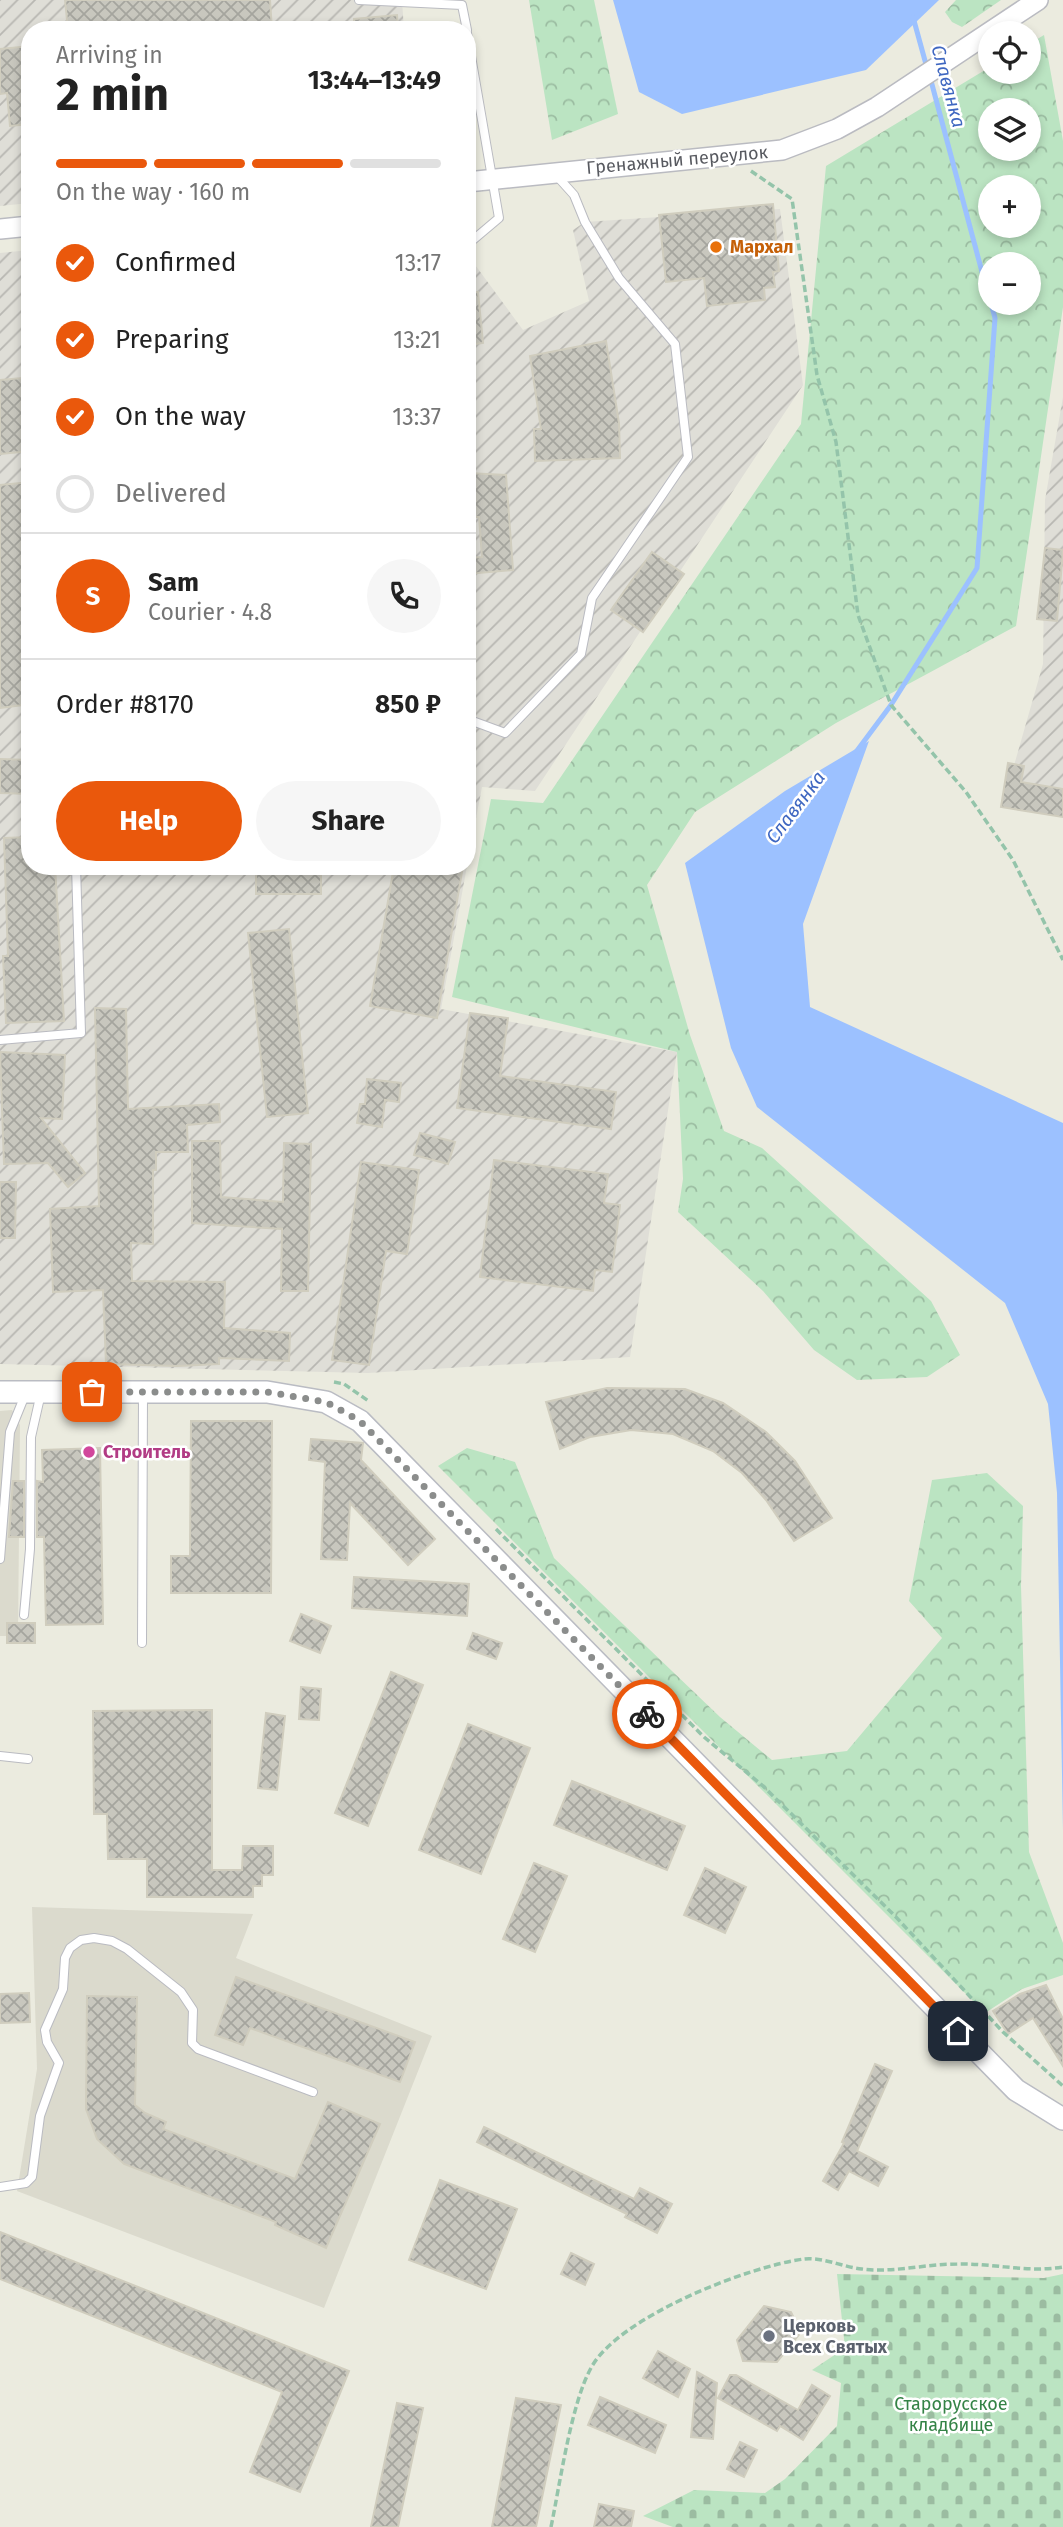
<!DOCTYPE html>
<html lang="en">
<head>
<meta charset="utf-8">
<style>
	:root { --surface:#fff; --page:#f6f6f6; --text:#222; --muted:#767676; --line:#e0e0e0; --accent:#ea580c }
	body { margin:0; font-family:"Fira Sans",sans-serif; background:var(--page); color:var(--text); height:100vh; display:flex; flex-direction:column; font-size:26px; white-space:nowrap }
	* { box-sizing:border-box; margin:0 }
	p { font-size:23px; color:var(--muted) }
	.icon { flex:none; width:38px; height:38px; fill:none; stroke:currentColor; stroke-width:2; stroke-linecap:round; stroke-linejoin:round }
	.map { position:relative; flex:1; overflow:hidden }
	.drawer { position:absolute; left:21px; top:21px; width:455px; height:854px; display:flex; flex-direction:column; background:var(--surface); border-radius:28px; box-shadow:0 4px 10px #0003 }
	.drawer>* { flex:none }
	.controls { position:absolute; left:978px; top:21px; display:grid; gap:14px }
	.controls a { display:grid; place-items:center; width:63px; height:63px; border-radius:50%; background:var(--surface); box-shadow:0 4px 10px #0003; font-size:35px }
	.pin { position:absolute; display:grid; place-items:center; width:60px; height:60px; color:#fff; margin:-30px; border-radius:14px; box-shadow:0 4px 10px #0006 }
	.courier { position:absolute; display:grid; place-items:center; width:70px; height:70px; margin:-35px; border:5px solid #ea580c; border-radius:50%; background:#fff; color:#222; box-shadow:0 2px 9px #0007 }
	.overview em { font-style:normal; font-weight:700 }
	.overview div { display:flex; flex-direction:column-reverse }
	.overview { display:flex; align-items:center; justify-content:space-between; height:119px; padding:0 35px }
	h1 { font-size:46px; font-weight:700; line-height:52px }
	.bar { display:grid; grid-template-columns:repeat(4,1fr); gap:10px 7px; align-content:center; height:84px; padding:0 35px }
	.bar i { height:9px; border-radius:5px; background:var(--line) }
	.bar .current { background:var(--accent) }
	.bar p { grid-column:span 4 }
	.line { display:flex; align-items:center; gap:18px; padding:0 35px; border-top:2px solid var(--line) }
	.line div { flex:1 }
	.round { display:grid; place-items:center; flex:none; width:74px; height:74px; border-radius:37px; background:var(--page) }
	ol { padding:0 35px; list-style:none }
	li { display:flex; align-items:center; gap:21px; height:77px }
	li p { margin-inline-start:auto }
	li .icon { padding:7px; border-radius:50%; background:var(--accent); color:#fff; stroke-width:4 }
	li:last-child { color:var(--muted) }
	li i { width:38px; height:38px; border:4px solid var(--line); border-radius:50% }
	.primary-button { display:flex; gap:14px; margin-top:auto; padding:14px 35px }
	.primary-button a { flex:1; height:80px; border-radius:42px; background:var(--accent); color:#fff; font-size:28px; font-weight:700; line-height:80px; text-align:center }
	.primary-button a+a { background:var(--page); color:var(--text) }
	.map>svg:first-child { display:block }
	.industrial { fill:url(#industrial-furrows) }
	.education { fill:#dbdacd }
	.forest { fill:url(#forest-crowns); fill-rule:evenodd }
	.cemetery { fill:url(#cemetery-stones) }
	.water { fill:#9cc1ff }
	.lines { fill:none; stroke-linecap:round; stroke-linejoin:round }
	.stream { stroke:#9cc1ff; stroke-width:5 }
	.building { fill:url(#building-cross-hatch); stroke:#d0cdbe; stroke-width:2 }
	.service-casing { stroke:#babbc1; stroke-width:10 }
	.tertiary-casing { stroke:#babbc1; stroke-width:22 }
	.secondary-casing { stroke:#babcc3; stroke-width:24 }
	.path { stroke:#94c4aa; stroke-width:3.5; stroke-dasharray:7 3.5; stroke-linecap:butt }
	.service { stroke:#fff; stroke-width:8 }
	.tertiary { stroke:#fff; stroke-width:19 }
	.secondary { stroke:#fff; stroke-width:21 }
	.done { stroke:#8b8d8c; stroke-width:7; stroke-dasharray:0 12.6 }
	.route { stroke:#ea580c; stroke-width:9 }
	.food-dot { fill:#e8710a; stroke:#fff; stroke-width:2.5 }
	.hotel-dot { fill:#d1479c; stroke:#fff; stroke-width:2.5 }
	.worship-dot { fill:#6b7280; stroke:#fff; stroke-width:2.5 }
	.labels { text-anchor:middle; stroke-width:5; stroke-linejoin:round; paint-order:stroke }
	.street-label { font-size:18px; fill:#585a60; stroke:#fff }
	.food-label { font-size:18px; font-weight:bold; fill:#c56008; stroke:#fff; text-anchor:start }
	.hotel-label { font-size:18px; font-weight:bold; fill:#b23c85; stroke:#fff; text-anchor:start }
	.worship-label { font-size:18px; font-weight:bold; fill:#5b616d; stroke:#fff; text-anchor:start }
	.park-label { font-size:18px; fill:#348346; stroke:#fff }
	.water-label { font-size:19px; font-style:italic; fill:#3f67c1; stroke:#fff }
</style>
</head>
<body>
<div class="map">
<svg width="1063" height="2527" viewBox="0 0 1063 2527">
	<defs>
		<pattern id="industrial-furrows" width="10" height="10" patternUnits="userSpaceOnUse" patternTransform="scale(1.75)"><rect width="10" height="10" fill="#dfded7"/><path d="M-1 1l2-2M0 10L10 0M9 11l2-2" fill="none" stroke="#b8b7b2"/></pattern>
		<pattern id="forest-crowns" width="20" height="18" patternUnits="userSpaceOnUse" patternTransform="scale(1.75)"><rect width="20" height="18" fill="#bbe4c2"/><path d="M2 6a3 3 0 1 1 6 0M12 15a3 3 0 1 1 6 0" fill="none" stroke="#9bbca1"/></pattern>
		<pattern id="cemetery-stones" width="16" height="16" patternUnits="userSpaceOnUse" patternTransform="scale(1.75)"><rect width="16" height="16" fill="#bbe4c2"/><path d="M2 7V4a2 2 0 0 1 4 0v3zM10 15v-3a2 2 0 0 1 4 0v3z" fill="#9bbca1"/></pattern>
		<pattern id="building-cross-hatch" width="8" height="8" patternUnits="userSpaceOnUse" patternTransform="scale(1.75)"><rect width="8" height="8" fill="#c8c7be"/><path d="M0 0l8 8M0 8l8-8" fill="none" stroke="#a5a59e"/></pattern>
	</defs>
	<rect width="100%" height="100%" fill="#ebebdf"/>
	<g class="industrial">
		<path d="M0 0H402L404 30H30V203L0 206Z"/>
		<path d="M780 209 803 385 535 791 482 787 467 865V254L523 330 589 301 573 230 585 222Z"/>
		<path d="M30 250V866H467L441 1009 677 1052 630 1357 368 1373 0 1364V253Z"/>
		<path d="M1063 397V817L1003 804 1043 664 1045 500Z"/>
	</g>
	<g class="education">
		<path d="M12 1410 20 1425 18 1636H0V1411Z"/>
		<path d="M32 1907 253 1914 236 1958 432 2036 324 2308 17 2191 37 2069Z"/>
	</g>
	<g class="forest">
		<path d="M529 0H594L618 114 552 140Z"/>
		<path d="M956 0H1001L962 27 952 22 945 12Z"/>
		<path d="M1044 35 1063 141V307L1016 626 836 723 695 812 647 885 690 1035 724 1131 762 1148 931 1301 960 1355 927 1377 857 1380 814 1350 763 1291 678 1212 683 1179 677 1052 452 997 491 799 543 803 801 424 826 166 990 67V72H1029V44ZM1029 110V149H990V110ZM990 187H1029V226H990ZM1029 264V303H990V264Z"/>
		<path d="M467 1448 515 1462 554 1558 720 1717 772 1760 847 1751 942 1638 909 1601 932 1480 987 1473 1023 1506 1021 1586 1029 1852 1063 1943V1975L1022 1989 985 2013 438 1466Z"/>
	</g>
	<path class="cemetery" d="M837 2274 1044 2278 1063 2274V2527H673L643 2516 694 2490 765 2493 785 2479 837 2426 841 2383 812 2370 845 2348Z"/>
	<g class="water">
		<path d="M613 0H939L866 70 682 114 639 92Z"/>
		<path d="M869 741 803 924 810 1007 1063 1123V1830L1057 1493 1048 1404 1005 1303 757 1107 731 1048 685 863 785 791Z"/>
	</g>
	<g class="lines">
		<g class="stream">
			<path d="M913 17 927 68"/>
			<path d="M930 77 990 302"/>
			<path d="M856 752 891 705 977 568 995 318 991 303"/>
		</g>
	</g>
	<g class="building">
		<path d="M65 0H270L272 30H68Z"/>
		<path d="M397 15 398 30H354V19Z"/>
		<path d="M30 46V124L10 126 7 93 0 94V49Z"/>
		<path d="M773 204 779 271 773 272 775 287 764 288 765 300 707 306 704 278 666 282 659 215Z"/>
		<path d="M478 292 483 343 467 345V293Z"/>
		<path d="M606 341 619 423 620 458 535 461 534 429H541L530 356Z"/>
		<path d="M22 378 26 415H30V451L0 454V380Z"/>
		<path d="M467 473 506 475 513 570 467 574V558L482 557 479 517H467Z"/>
		<path d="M30 482V704L0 708V485Z"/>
		<path d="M1045 548 1063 550 1057 621 1037 619Z"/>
		<path d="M652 552 684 574 643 632 611 610Z"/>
		<path d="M0 759 30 760V794L0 793Z"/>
		<path d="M1008 763 1024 766 1021 782 1063 789V817L1001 807Z"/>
		<path d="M30 837V866H55L64 1021 6 1023 3 956H8L4 838Z"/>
		<rect x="256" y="866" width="65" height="28"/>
		<path d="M394 866H463L437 1018 370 1006Z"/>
		<path d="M289 929 308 1113 267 1117 248 933Z"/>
		<path d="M95 1008 126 1009 128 1109 219 1104 220 1122 187 1125 188 1152H156V1170H153V1244L131 1243 132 1281 225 1282 224 1328 290 1333 289 1361 219 1358V1364L177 1366 106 1364 103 1290 53 1292 50 1209 99 1206Z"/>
		<path d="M470 1013 508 1018 500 1076 616 1092 611 1129 457 1108Z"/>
		<path d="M0 1052 65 1055 62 1119 41 1118 85 1173 68 1187 48 1163 4 1164Z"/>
		<path d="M367 1079 401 1083 399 1102 385 1100 382 1127 357 1123 360 1104H365Z"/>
		<path d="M420 1133 455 1142 448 1164 414 1155Z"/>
		<path d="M192 1141H220L221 1197 283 1202 284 1143 311 1144 308 1291H281L282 1229 192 1223Z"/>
		<path d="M494 1160 608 1174 604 1203 620 1205 612 1272 595 1270 593 1291 480 1277Z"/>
		<path d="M361 1162 419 1170 407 1254 386 1251 369 1365 332 1360Z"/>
		<path d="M0 1182H16L15 1238H0Z"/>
		<path d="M607 1388 685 1389 723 1403 766 1432 795 1461 832 1518 794 1541 766 1500 742 1473 713 1451 673 1434 631 1430 590 1437 560 1449 546 1402Z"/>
		<path d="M191 1421H272L271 1593H171V1556H190Z"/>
		<path d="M311 1439 363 1443 361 1460 435 1539 408 1565 350 1503 347 1560 321 1559 325 1462 309 1460Z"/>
		<path d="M100 1448 103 1624 46 1625 44 1537H37V1481L43 1482 42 1450Z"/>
		<path d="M13 1481H24V1537H9Z"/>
		<path d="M354 1577 469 1584 467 1616 352 1608Z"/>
		<path d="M301 1614 331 1626 320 1653 290 1641Z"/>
		<rect x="7" y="1623" width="28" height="20"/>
		<path d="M473 1633 502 1643 496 1659 467 1649Z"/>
		<path d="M391 1672 423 1685 368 1826 335 1813Z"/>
		<path d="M301 1687 321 1689 319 1720 299 1719Z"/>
		<path d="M212 1710V1870H242L243 1846H273V1875H262V1886H253V1897H147V1859H108L107 1814H94L93 1711Z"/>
		<path d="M266 1713 285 1716 277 1790 258 1788Z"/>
		<path d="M468 1724 530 1748 481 1874 419 1850Z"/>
		<path d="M572 1781 685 1826 667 1870 554 1825Z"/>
		<path d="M534 1863 567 1876 535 1952 503 1939Z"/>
		<path d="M705 1868 746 1887 725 1933 684 1915Z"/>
		<path d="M236 1977 415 2042 400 2082 250 2028 243 2045 215 2035Z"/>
		<path d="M1046 1985 1063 2019V2066L1033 2018 1008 2034 993 2011 1020 1994Z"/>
		<path d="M29 1993 30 2022 0 2023V1994Z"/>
		<path d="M87 1996 137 1997 135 2105 145 2113 166 2122 163 2129 295 2179 328 2102 380 2124 326 2248 275 2225 276 2222 124 2164 97 2139 86 2109Z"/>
		<path d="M875 2064 892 2071 857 2151 888 2167 878 2186 849 2171 838 2190 823 2181 844 2143 842 2142Z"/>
		<path d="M484 2127 634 2199 640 2188 672 2204 657 2233 625 2217 627 2214 477 2142Z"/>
		<path d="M440 2180 517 2209 486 2289 409 2260Z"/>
		<path d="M0 2232 349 2371 300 2492 250 2472 282 2392 0 2279Z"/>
		<path d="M571 2253 594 2264 585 2285 561 2274Z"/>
		<path d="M764 2306 791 2312 801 2332 777 2362 743 2361 737 2340Z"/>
		<path d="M658 2351 690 2369 678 2397 643 2378Z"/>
		<path d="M697 2372 717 2383 713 2439 691 2437Z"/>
		<path d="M730 2375H736L798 2410 812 2385 830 2396 803 2440 780 2426 777 2431 718 2398Z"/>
		<path d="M600 2397 666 2425 655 2453 588 2425Z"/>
		<path d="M516 2398 561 2405 536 2527H492Z"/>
		<path d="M397 2403 423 2408 398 2527H371Z"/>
		<path d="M740 2442 757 2450 744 2477 727 2469Z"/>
		<path d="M599 2504 634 2511 631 2527H594Z"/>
	</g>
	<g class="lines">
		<defs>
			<g id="service">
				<path d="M359 0 462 5 467 30"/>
				<path d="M467 33 499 218 467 245"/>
				<path d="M467 719 505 733 581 654 592 598 688 457 675 344 619 278 585 222 574 195 556 175"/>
				<path d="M0 1040 81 1033 76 866"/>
				<path d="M0 1559 10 1432 25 1395"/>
				<path d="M24 1615 30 1549 31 1437 41 1393"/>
				<path d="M142 1643 143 1394"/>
				<path d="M0 1756 28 1759"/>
				<path d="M0 2187 26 2183 32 2177 40 2116 59 2063 47 2042 45 2030 63 1989 65 1958 70 1948 81 1940 94 1938 112 1941 127 1949 181 1992 193 2010 192 2043 198 2049 313 2092"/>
			</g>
			<g id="tertiary">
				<path d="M467 182 782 150 837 129 877 107 1038 0"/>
				<path d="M0 229 30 226"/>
			</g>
			<path id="secondary" d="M0 1392H267L326 1402 360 1421 1016 2090 1063 2119"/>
		</defs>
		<use href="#service" class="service-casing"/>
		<use href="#tertiary" class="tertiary-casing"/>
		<use href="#secondary" class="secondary-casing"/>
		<g class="path">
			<path d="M751 171 792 199 817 375 836 442 858 615 891 705 966 792 1013 860 1063 960"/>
			<path d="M334 1382 344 1384 370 1402"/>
			<path d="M496 1529 704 1737 763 1786 895 1916 1003 2032 1063 2086"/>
			<path d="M551 2527C560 2484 571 2404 591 2368 618 2317 749 2266 804 2259 823 2257 843 2267 862 2269 893 2273 925 2264 957 2264 992 2263 1028 2273 1063 2267"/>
		</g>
		<use href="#service" class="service"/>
		<use href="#tertiary" class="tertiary"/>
		<use href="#secondary" class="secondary"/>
	</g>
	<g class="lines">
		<path class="done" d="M92 1392H267L326 1402 360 1421 647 1714"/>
		<path class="route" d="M647 1714 958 2031"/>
	</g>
	<circle class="food-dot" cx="716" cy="247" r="7"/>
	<circle class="hotel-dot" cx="89" cy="1452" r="7"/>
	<circle class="worship-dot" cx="769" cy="2336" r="7"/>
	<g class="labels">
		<g class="street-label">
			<text transform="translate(677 160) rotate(-5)" y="6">Гренажный переулок</text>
		</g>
		<g class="food-label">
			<text x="730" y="253">Мархал</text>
		</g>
		<g class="hotel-label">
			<text x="103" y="1458">Строитель</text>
		</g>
		<g class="worship-label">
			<text x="783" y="2332">Церковь<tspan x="783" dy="21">Всех Святых</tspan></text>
		</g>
		<g class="park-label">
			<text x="951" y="2410">Старорусское<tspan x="951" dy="21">кладбище</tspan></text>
		</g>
		<g class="water-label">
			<text transform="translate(949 86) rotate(75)" y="7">Славянка</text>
			<text transform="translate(795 807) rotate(-53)" y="7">Славянка</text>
		</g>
	</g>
</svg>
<div class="controls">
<a><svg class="icon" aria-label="locate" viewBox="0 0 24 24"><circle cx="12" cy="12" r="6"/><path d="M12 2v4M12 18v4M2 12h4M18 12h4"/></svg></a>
<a><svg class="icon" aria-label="layers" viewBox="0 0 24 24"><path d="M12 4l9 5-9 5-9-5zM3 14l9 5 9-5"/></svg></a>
<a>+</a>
<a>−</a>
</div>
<div class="pin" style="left:92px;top:1392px;background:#ea580c"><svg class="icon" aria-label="bag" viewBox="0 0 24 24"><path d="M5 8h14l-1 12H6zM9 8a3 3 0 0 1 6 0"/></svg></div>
<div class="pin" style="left:958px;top:2031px;background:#1f2937"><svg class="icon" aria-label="home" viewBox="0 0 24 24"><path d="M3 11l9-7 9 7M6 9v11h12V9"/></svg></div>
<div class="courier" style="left:647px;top:1714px"><svg class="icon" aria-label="bike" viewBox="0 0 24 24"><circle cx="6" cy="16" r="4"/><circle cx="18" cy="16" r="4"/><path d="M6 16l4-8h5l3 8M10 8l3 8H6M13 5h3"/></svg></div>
<section class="drawer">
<div class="overview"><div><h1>2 min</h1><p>Arriving in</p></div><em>13:44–13:49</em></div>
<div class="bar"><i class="current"></i><i class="current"></i><i class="current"></i><i></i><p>On the way · 160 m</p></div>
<ol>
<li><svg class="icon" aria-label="check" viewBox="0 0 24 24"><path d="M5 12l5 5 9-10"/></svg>Confirmed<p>13:17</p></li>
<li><svg class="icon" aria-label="check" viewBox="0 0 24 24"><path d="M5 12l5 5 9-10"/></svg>Preparing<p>13:21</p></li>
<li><svg class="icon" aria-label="check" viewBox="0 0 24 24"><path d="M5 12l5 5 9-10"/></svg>On the way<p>13:37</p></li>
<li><i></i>Delivered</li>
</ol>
<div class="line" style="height:126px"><b class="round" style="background:var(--accent);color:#fff">S</b><div><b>Sam</b><p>Courier · 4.8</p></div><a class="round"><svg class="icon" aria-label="phone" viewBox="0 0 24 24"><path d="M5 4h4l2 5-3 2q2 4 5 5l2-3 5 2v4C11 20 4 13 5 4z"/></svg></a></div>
<div class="line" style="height:91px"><div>Order #8170</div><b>850 ₽</b></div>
<div class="primary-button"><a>Help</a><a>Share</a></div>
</section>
</div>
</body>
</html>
